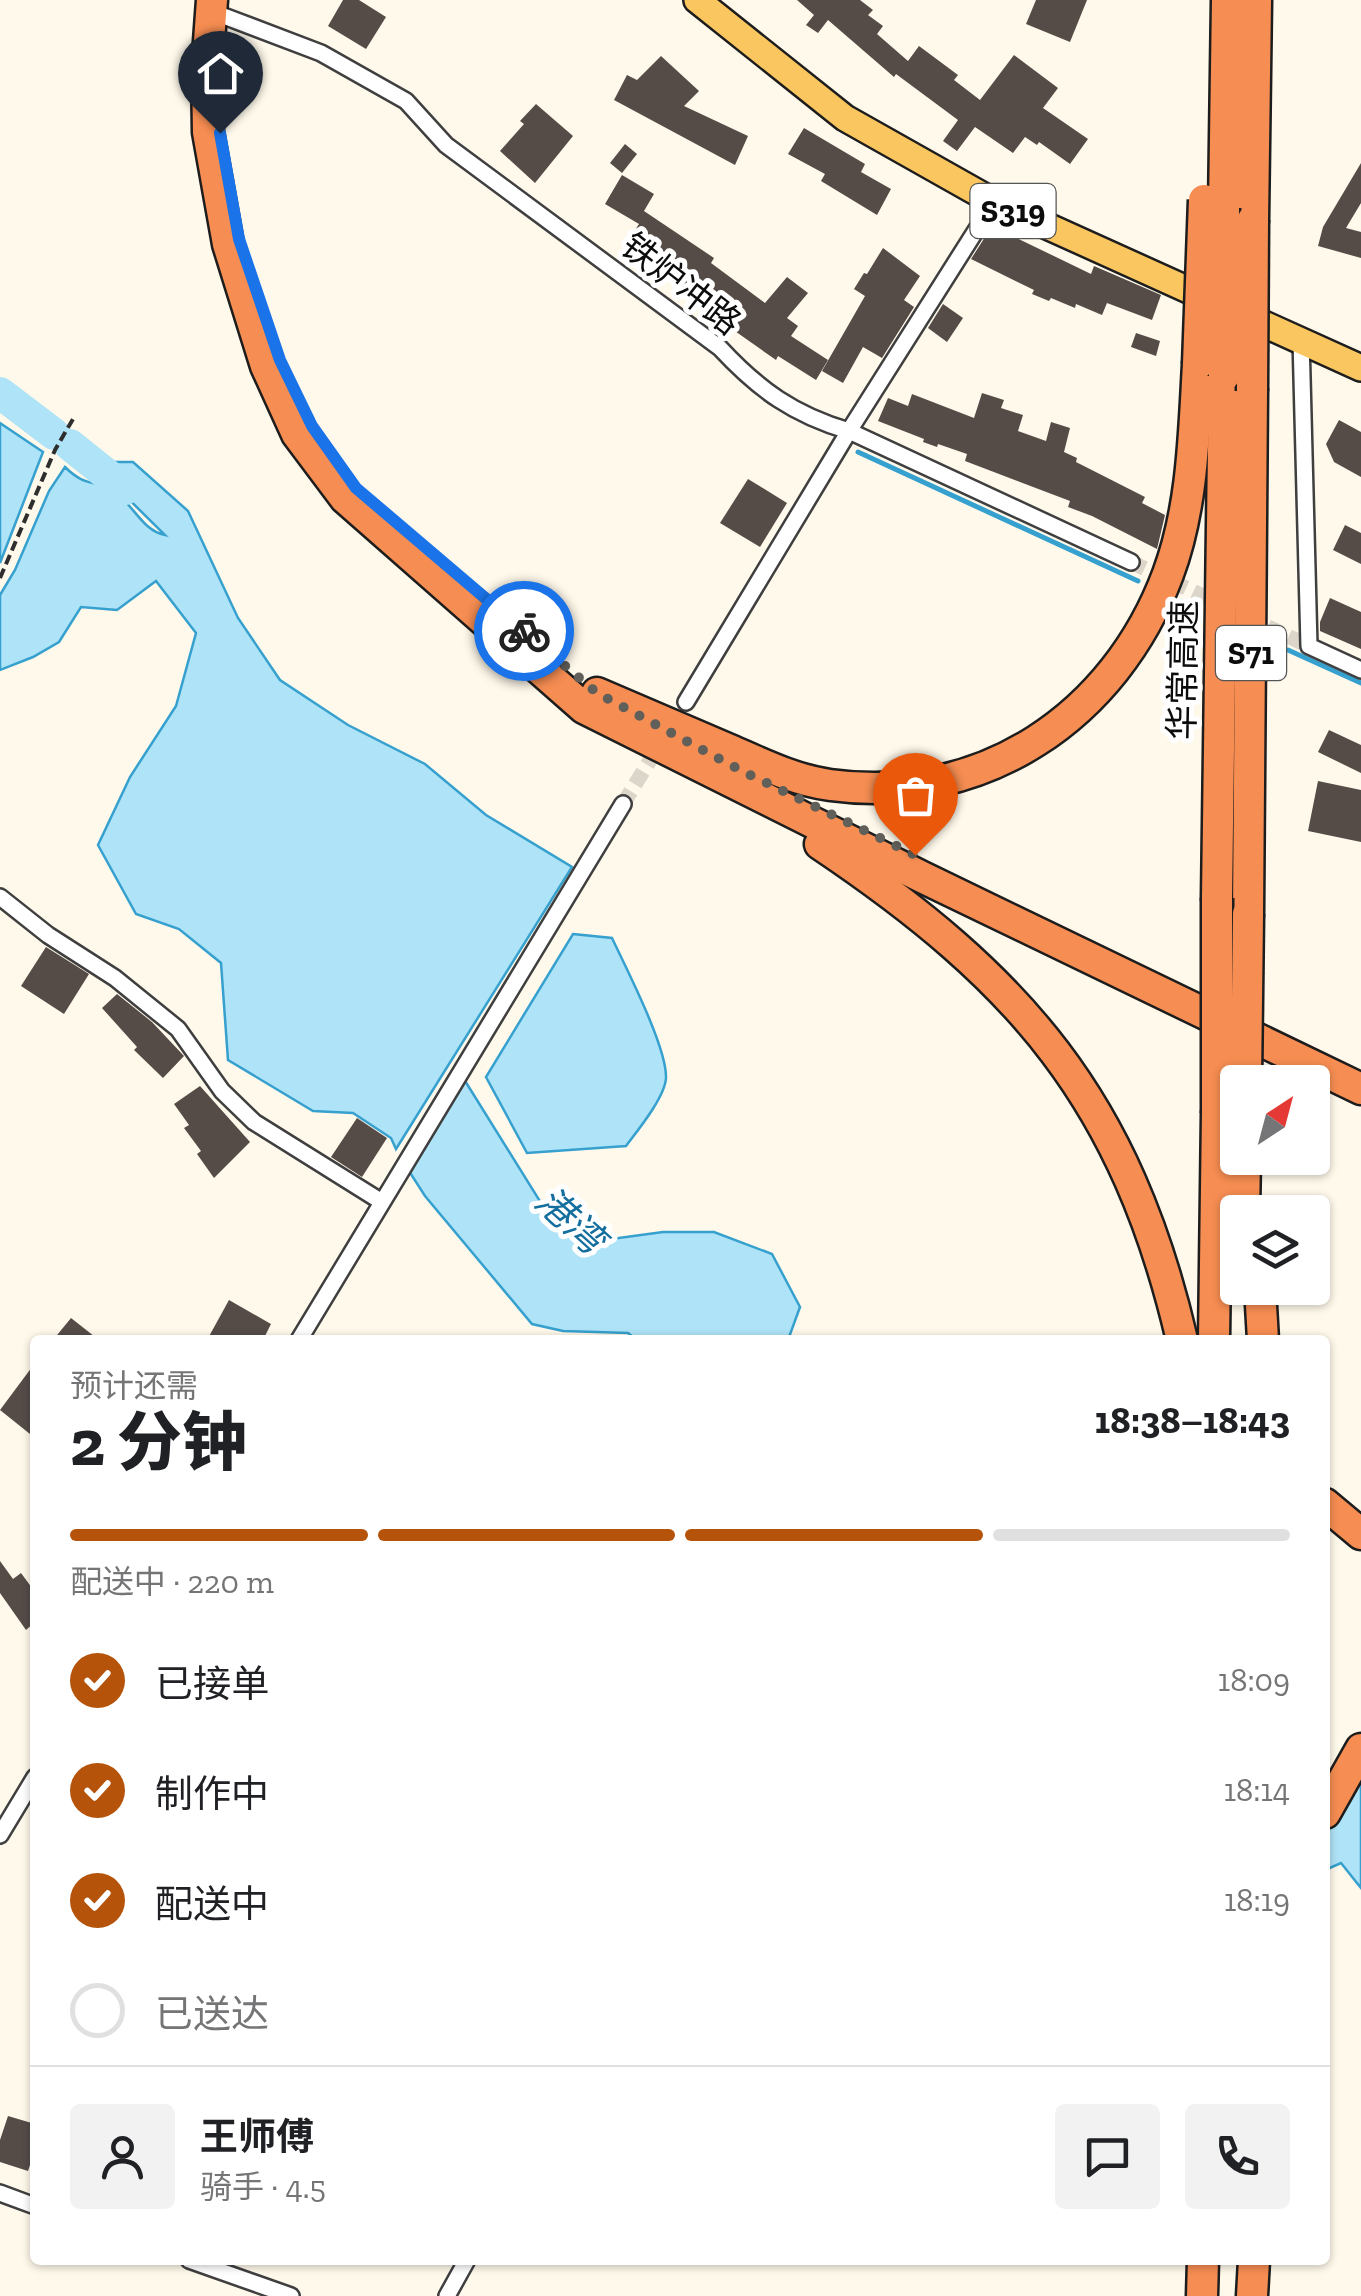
<!DOCTYPE html>
<html lang="zh">
<head>
<meta charset="utf-8">
<style>
	:root { --surface:#fff; --page:#f2f2f2; --text:#202124; --muted:#757577; --line:#e0e0e0; --accent:#b45309 }
	body { margin:0; font-family:"Zilla Slab","Noto Sans SC",serif; background:var(--page); color:var(--text); height:100vh; display:flex; flex-direction:column; font-size:38px; white-space:nowrap }
	* { box-sizing:border-box; margin:0 }
	p { font-size:32px; color:var(--muted) }
	.icon { flex:none; width:55px; height:55px; fill:none; stroke:currentColor; stroke-width:2; stroke-linecap:round; stroke-linejoin:round }
	.map { position:relative; flex:1; overflow:hidden }
	.side { position:absolute; left:30px; top:1335px; width:1300px; height:930px; display:flex; flex-direction:column; background:var(--surface); border-radius:10px; box-shadow:0 2px 8px #0004 }
	.side>* { flex:none }
	.needle { width:65px; rotate:36deg }
	.buttons { position:absolute; left:1220px; top:1065px; display:grid; gap:20px }
	.buttons a { display:grid; place-items:center; width:110px; height:110px; border-radius:10px; background:var(--surface); box-shadow:0 2px 8px #0004; font-size:50px }
	.pin { position:absolute; display:grid; place-items:center; width:85px; height:85px; color:#fff; margin:-102px -42px; border-radius:50% 50% 50% 0; rotate:-45deg; box-shadow:0 0 10px #0007 }
	.pin .icon { rotate:45deg }
	.courier { position:absolute; display:grid; place-items:center; width:100px; height:100px; margin:-50px; border:8px solid #1a73e8; border-radius:50%; background:#fff; color:#222; box-shadow:0 2px 12px #0007 }
	.headline em { font-style:normal; font-weight:800 }
	.headline div { display:flex; flex-direction:column-reverse }
	.headline { display:flex; align-items:center; justify-content:space-between; height:170px; padding:0 40px }
	h1 { font-size:65px; font-weight:800; line-height:75px }
	.bar { display:grid; grid-template-columns:repeat(4,1fr); gap:15px 10px; align-content:center; height:120px; padding:0 40px }
	.bar i { height:12px; border-radius:8px; background:var(--line) }
	.bar .current { background:var(--accent) }
	.bar p { grid-column:span 4 }
	.line { display:flex; align-items:center; gap:25px; padding:0 40px; border-top:2px solid var(--line) }
	.line div { flex:1 }
	.round { display:grid; place-items:center; flex:none; width:105px; height:105px; border-radius:10px; background:var(--page) }
	ol { padding:0 40px; list-style:none }
	li { display:flex; align-items:center; gap:30px; height:110px }
	li p { margin-inline-start:auto }
	li .icon { padding:10px; border-radius:50%; background:var(--accent); color:#fff; stroke-width:4 }
	li:last-child { color:var(--muted) }
	li i { width:55px; height:55px; border:5px solid var(--line); border-radius:50% }
	.map>svg:first-child { display:block }
	.water { fill:#afe3f7; stroke:#36a0ce; stroke-width:2.5 }
	.lines { fill:none; stroke-linecap:round; stroke-linejoin:round }
	.stream { stroke:#36a0ce; stroke-width:5 }
	.river { stroke:#afe3f7; stroke-width:32 }
	.building { fill:#554c48 }
	.street-tunnel { stroke:#dbd5ca; stroke-width:15; stroke-dasharray:15 8; stroke-linecap:butt }
	.street-casing { stroke:#3f3f3f; stroke-width:20 }
	.primary-casing { stroke:#1d1d1d; stroke-width:30 }
	.highway-casing { stroke:#1d1d1d; stroke-width:35 }
	.path { stroke:#2e2e2e; stroke-width:4; stroke-dasharray:10 5; stroke-linecap:butt }
	.street { stroke:#fff; stroke-width:15 }
	.primary { stroke:#fac660; stroke-width:25 }
	.highway { stroke:#f68d52; stroke-width:30 }
	.highway-bridge-casing { stroke:#1d1d1d; stroke-width:35; stroke-linecap:butt }
	.highway-bridge { stroke:#f68d52; stroke-width:30 }
	.done { stroke:#615f5a; stroke-width:10; stroke-dasharray:0 18 }
	.route { stroke:#1a73e8; stroke-width:12 }
	.labels { text-anchor:middle; stroke-width:10; stroke-linejoin:round; paint-order:stroke }
	.shield { fill:#fff; stroke:#555; stroke-width:2.5 }
	.shield-label { font-size:32px; font-weight:bold; fill:#0c0c0c }
	.street-label { font-size:35px; fill:#0c0c0c; stroke:#fff }
	.water-label { font-size:38px; font-style:italic; fill:#156f9e; stroke:#fff }
</style>
</head>
<body>
<div class="map">
<svg width="1361" height="2296" viewBox="0 0 1361 2296">
	<rect width="100%" height="100%" fill="#fff9eb"/>
	<g class="water">
		<path d="M0 423 43 452 0 563Z"/>
		<path d="M91 462H133L188 511 238 618 280 680 348 725 425 764 486 815 572 867 396 1149 391 1138 353 1113 313 1111 228 1060 221 963 179 929 136 914 98 845 130 777 176 706 196 633 156 581 117 610 81 607 59 642 33 657 0 670V595L15 570 49 491 65 467C87 489 96 478 116 493 134 506 143 531 165 535Z"/>
		<path d="M573 934 612 938C626 968 667 1047 666 1078 665 1097 638 1130 626 1146L527 1153 486 1077Z"/>
		<path d="M462 1076 546 1211 582 1243 663 1232H714L772 1254 800 1307 788 1340H637L628 1333 563 1331 532 1324 425 1196 407 1168Z"/>
		<path d="M1361 1772V1888L1341 1863 1325 1870V1786Z"/>
	</g>
	<g class="lines">
		<g class="stream">
			<path d="M858 452 1138 581"/>
			<path d="M1288 650 1361 683"/>
		</g>
		<g class="river">
			<path d="M0 393 54 434"/>
			<path d="M70 445 125 489"/>
		</g>
	</g>
	<g class="building">
		<path d="M343 0H359L386 17 366 49 328 26Z"/>
		<path d="M797 0H860L873 10 868 15 883 26 877 34 908 61 919 46 958 75 954 80 980 100 1014 55 1058 88 1043 108 1088 139 1070 164 1039 142 1037 145 1025 137 1013 153 975 127 957 151 943 141 958 120 896 74 894 77 828 20 818 33 806 25 814 15Z"/>
		<path d="M1036 0H1087L1070 42 1026 24Z"/>
		<path d="M661 56 699 91 684 106 748 136 735 165 614 100 627 75 637 80Z"/>
		<path d="M536 104 573 136 535 183 500 151 524 124 520 121Z"/>
		<path d="M804 128 865 164 861 172 891 189 877 215 821 181 825 174 788 154Z"/>
		<path d="M625 144 637 154 622 173 610 163Z"/>
		<path d="M1361 163V203L1346 228 1361 232V258L1318 246 1323 227Z"/>
		<path d="M622 175 654 194 644 211 714 258 711 263 765 303 787 277 808 293 787 318 798 326 791 336 828 360 816 380 778 356 776 360 732 329 734 325 625 245 639 224 605 204Z"/>
		<path d="M992 226 1091 274 1094 266 1161 295 1152 320 1107 303 1102 315 1076 304 1075 308 1051 298 1049 301 1032 294 1034 290 971 259Z"/>
		<path d="M883 248 920 276 904 300 914 307 882 358 863 347 843 383 822 371 865 296 854 289 864 273 867 274Z"/>
		<path d="M943 304 963 318 947 342 928 328Z"/>
		<path d="M1136 333 1160 341 1156 356 1131 347Z"/>
		<path d="M982 393 1004 400 1001 408 1023 415 1018 431 1046 441 1051 422 1070 428 1064 452 1077 458 1076 462 1145 497 1142 503 1165 515 1157 549 1092 516 1068 507 1070 501 965 461 967 454 938 444 937 447 923 442 924 439 878 421 888 398 908 406 912 394 974 418Z"/>
		<path d="M1339 420 1361 432V477L1334 462 1326 444Z"/>
		<path d="M748 479 787 503 760 547 720 523Z"/>
		<path d="M1345 525 1361 533V564L1333 550Z"/>
		<path d="M1330 598 1361 612V649L1320 631V622Z"/>
		<path d="M1329 730 1361 745V773L1318 752Z"/>
		<path d="M1318 781 1361 790V842L1308 831Z"/>
		<path d="M46 947 89 974 64 1014 21 986Z"/>
		<path d="M117 994 152 1022 184 1056 163 1078 134 1050 137 1047 102 1008Z"/>
		<path d="M200 1086 250 1142 214 1178 197 1154 201 1151 184 1128 189 1125 174 1104Z"/>
		<path d="M357 1118 387 1138 362 1177 331 1157Z"/>
		<path d="M229 1300 271 1324 263 1340H207Z"/>
		<path d="M71 1318 99 1340H53Z"/>
		<path d="M35 1363V1438L0 1410Z"/>
		<path d="M0 1561 13 1579 21 1573 35 1592V1622L26 1630 0 1593Z"/>
		<path d="M8 2116 35 2124V2150L28 2171 0 2162V2140Z"/>
	</g>
	<g class="lines">
		<g class="street-tunnel">
			<path d="M1131 562 1222 605"/>
			<path d="M1247 617 1309 646"/>
			<path d="M623 804 686 702"/>
		</g>
		<defs>
			<g id="street">
				<path d="M221 15 321 53 406 101 446 145 720 348C759 390 794 415 849 431L1131 562"/>
				<path d="M1301 339 1309 646 1361 670"/>
				<path d="M686 702 849 431 994 202"/>
				<path d="M0 897 48 935 115 978 178 1029 222 1091 254 1122 382 1202"/>
				<path d="M299 1340 623 804"/>
				<path d="M0 1835 35 1777"/>
				<path d="M0 2193 35 2206"/>
				<path d="M189 2260 291 2296"/>
				<path d="M447 2296 467 2260"/>
			</g>
			<path id="primary" d="M697 0 845 118 994 202 1361 368"/>
			<g id="highway">
				<path d="M212 0 207 69 208 132 228 244 266 366 297 434 345 498 584 708 922 877 1361 1089"/>
				<path d="M1224 208 1227 0"/>
				<path d="M1253 220 1256 0"/>
				<path d="M597 693C641 712 685 731 730 750 762 764 794 780 830 785 983 806 1115 716 1168 574 1193 507 1194 433 1198 364"/>
				<path d="M820 844C1021 979 1126 1100 1182 1340"/>
				<path d="M1217 898 1224 376"/>
				<path d="M1248 914 1252 391"/>
				<path d="M1244 1212 1245 1158"/>
				<path d="M1260 1288 1263 1340"/>
				<path d="M1214 1340 1217 1113"/>
				<path d="M1325 1504 1361 1534"/>
				<path d="M1325 1813 1361 1749"/>
				<path d="M1202 2296 1203 2260"/>
				<path d="M1252 2296 1254 2260"/>
			</g>
		</defs>
		<use href="#street" class="street-casing"/>
		<use href="#primary" class="primary-casing"/>
		<use href="#highway" class="highway-casing"/>
		<path class="path" d="M0 578 55 450 73 419"/>
		<use href="#street" class="street"/>
		<use href="#primary" class="primary"/>
		<use href="#highway" class="highway"/>
		<defs>
			<g id="highway-bridge">
				<path d="M1224 208V376"/>
				<path d="M1198 364 1204 200"/>
				<path d="M1252 391 1253 220"/>
				<path d="M1217 898V1113"/>
				<path d="M1246 1082 1248 914"/>
			</g>
		</defs>
		<use href="#highway-bridge" class="highway-bridge-casing"/>
		<use href="#highway-bridge" class="highway-bridge"/>
	</g>
	<g class="lines">
		<path class="done" d="M524 631 597 693 744 772 915 855"/>
		<path class="route" d="M220 133 239 239 280 360 312 426 356 488 524 631"/>
	</g>
	<g class="labels">
		<g class="shield">
			<rect x="970.5" y="184" width="85" height="54" rx="8"/>
			<rect x="1216" y="626" width="70" height="54" rx="8"/>
		</g>
		<g class="shield-label">
			<text x="1013" y="222">S319</text>
			<text x="1251" y="664">S71</text>
		</g>
		<g class="street-label">
			<text transform="translate(681 284) rotate(38)" y="12">铁炉冲路</text>
			<text transform="translate(1183 670) rotate(-89)" y="12">华常高速</text>
		</g>
		<g class="water-label">
			<text transform="translate(570 1220) rotate(42)" y="13">港湾</text>
		</g>
	</g>
</svg>
<div class="buttons">
<a><svg class="needle" viewBox="-14 -14 28 28"><path d="M0-13l5 13h-10z" fill="#e53935"/><path d="M0 13l5-13h-10z" fill="#757577"/></svg></a>
<a><svg class="icon" aria-label="layers" viewBox="0 0 24 24"><path d="M12 4l9 5-9 5-9-5zM3 14l9 5 9-5"/></svg></a>
</div>
<div class="pin" style="left:915px;top:855px;background:#ea580c"><svg class="icon" aria-label="bag" viewBox="0 0 24 24"><path d="M5 8h14l-1 12H6zM9 8a3 3 0 0 1 6 0"/></svg></div>
<div class="pin" style="left:220px;top:133px;background:#1f2937"><svg class="icon" aria-label="home" viewBox="0 0 24 24"><path d="M3 11l9-7 9 7M6 9v11h12V9"/></svg></div>
<div class="courier" style="left:524px;top:631px"><svg class="icon" aria-label="bike" viewBox="0 0 24 24"><circle cx="6" cy="16" r="4"/><circle cx="18" cy="16" r="4"/><path d="M6 16l4-8h5l3 8M10 8l3 8H6M13 5h3"/></svg></div>
<section class="side">
<div class="headline"><div><h1>2 分钟</h1><p>预计还需</p></div><em>18:38–18:43</em></div>
<div class="bar"><i class="current"></i><i class="current"></i><i class="current"></i><i></i><p>配送中 · 220 m</p></div>
<ol>
<li><svg class="icon" aria-label="check" viewBox="0 0 24 24"><path d="M5 12l5 5 9-10"/></svg>已接单<p>18:09</p></li>
<li><svg class="icon" aria-label="check" viewBox="0 0 24 24"><path d="M5 12l5 5 9-10"/></svg>制作中<p>18:14</p></li>
<li><svg class="icon" aria-label="check" viewBox="0 0 24 24"><path d="M5 12l5 5 9-10"/></svg>配送中<p>18:19</p></li>
<li><i></i>已送达</li>
</ol>
<div class="line" style="height:180px"><a class="round"><svg class="icon" aria-label="person" viewBox="0 0 24 24"><circle cx="12" cy="8" r="4"/><path d="M4 21q1-7 8-7t8 7"/></svg></a><div><b>王师傅</b><p>骑手 · 4.5</p></div><a class="round"><svg class="icon" aria-label="chat" viewBox="0 0 24 24"><path d="M4 5h16v11H9l-5 4z"/></svg></a><a class="round"><svg class="icon" aria-label="phone" viewBox="0 0 24 24"><path d="M5 4h4l2 5-3 2q2 4 5 5l2-3 5 2v4C11 20 4 13 5 4z"/></svg></a></div>
</section>
</div>
</body>
</html>
